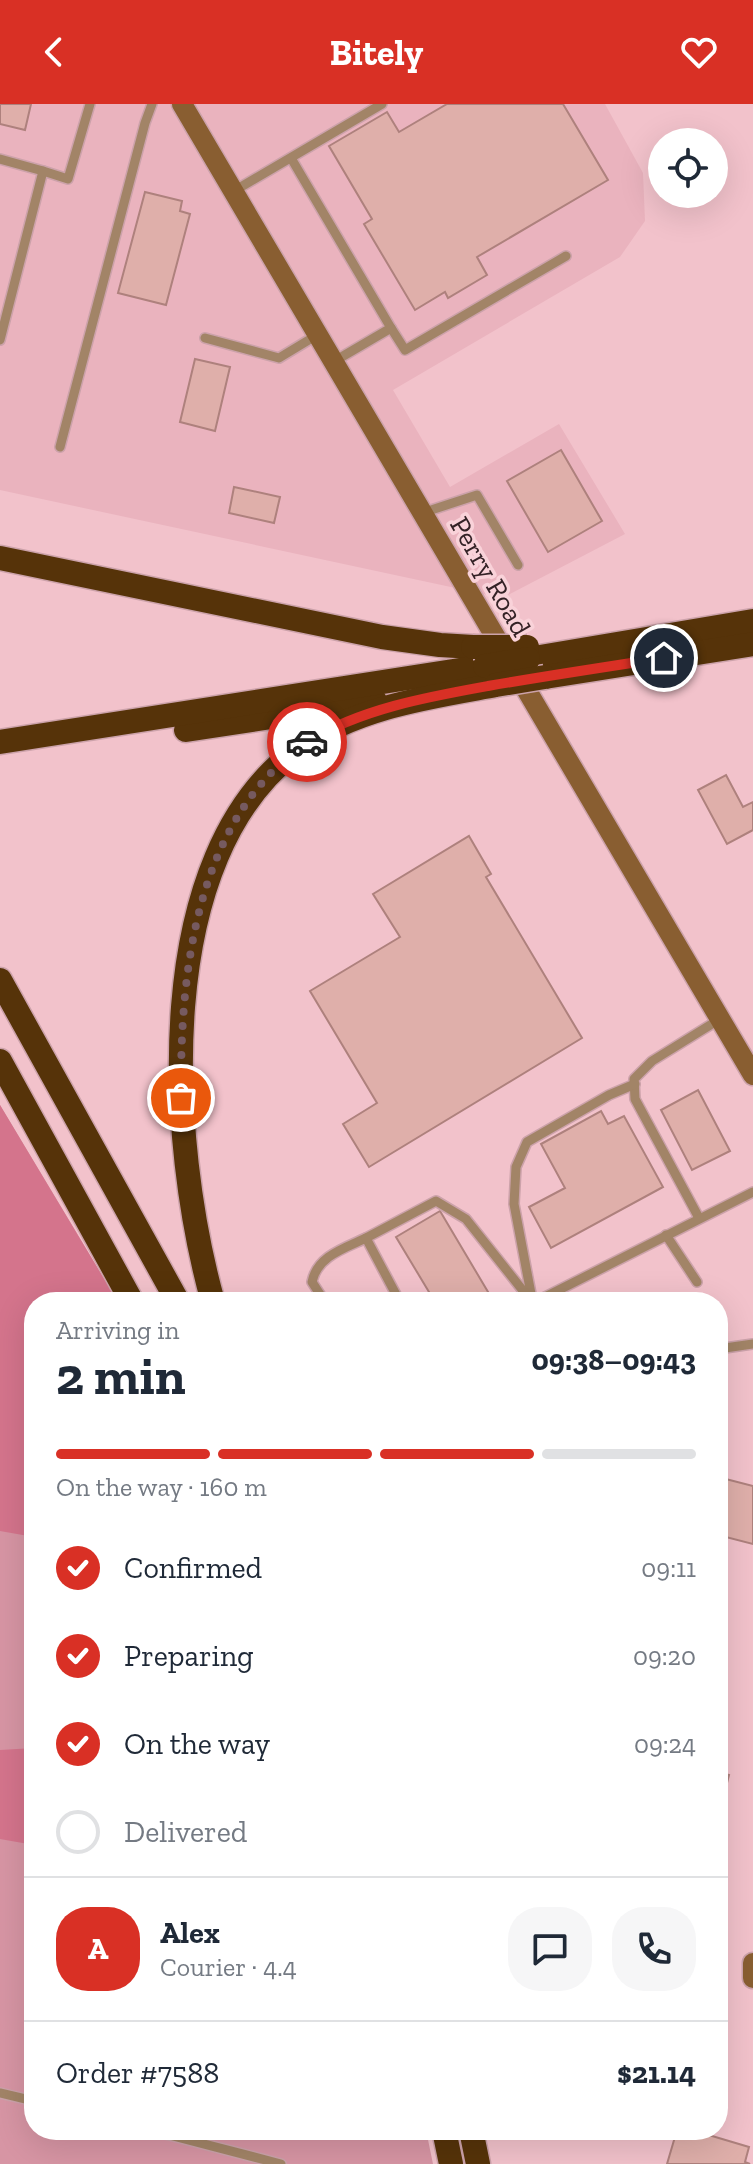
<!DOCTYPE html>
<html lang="en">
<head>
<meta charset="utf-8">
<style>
	:root { --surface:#fff; --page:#f6f6f7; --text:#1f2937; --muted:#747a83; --line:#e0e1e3; --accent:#d93025 }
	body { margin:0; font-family:"Zilla Slab",serif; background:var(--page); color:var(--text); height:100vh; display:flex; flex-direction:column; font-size:30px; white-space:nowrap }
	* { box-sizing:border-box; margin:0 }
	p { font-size:26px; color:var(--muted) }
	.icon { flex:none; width:44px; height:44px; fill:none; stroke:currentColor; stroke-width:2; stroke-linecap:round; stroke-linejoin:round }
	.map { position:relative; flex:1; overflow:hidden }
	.panel { position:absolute; left:24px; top:1188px; width:704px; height:848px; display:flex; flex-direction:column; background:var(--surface); border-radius:32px; box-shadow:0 8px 32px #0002 }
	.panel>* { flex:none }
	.buttons { position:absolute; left:648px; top:24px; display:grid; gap:16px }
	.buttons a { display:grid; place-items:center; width:80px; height:80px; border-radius:50%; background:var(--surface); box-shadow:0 8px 32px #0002; font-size:40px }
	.pin { position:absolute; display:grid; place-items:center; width:68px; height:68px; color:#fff; margin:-34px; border:4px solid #fff; border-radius:50%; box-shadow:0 2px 8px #0007 }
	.courier { position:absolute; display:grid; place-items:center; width:80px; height:80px; margin:-40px; border:6px solid #d93025; border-radius:50%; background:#fff; color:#222; box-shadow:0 2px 10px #0007 }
	.summary em { font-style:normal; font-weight:800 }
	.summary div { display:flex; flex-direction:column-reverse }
	.summary { display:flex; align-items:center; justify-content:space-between; height:136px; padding:0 32px }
	h1 { font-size:52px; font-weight:800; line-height:60px }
	.bar { display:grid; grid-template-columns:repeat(4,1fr); gap:12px 8px; align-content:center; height:96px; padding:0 32px }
	.bar i { height:10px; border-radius:6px; background:var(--line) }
	.bar .active { background:var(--accent) }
	.bar p { grid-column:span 4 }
	.line { display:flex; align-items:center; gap:20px; padding:0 32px; border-top:2px solid var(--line) }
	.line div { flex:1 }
	.round { display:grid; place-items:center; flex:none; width:84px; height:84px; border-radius:32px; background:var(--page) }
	ol { padding:0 32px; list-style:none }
	li { display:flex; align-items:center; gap:24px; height:88px }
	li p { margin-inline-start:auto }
	li .icon { padding:8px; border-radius:50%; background:var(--accent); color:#fff; stroke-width:4 }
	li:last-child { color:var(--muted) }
	li i { width:44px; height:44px; border:4px solid var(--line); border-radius:50% }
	header { display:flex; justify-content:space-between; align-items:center; height:104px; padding:0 32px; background:var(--accent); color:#fff; font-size:36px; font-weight:800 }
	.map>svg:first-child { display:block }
	.built { fill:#eab3be }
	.green { fill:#d795a4 }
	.forest { fill:#d4748c }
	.building { fill:#dfafaa; stroke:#ae817d; stroke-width:2 }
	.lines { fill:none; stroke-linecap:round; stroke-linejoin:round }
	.lane-casing { stroke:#cca2aa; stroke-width:12 }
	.secondary-casing { stroke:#cca2aa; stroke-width:23 }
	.highway-casing { stroke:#cca2aa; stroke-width:27 }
	.lane { stroke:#a28467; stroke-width:9 }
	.secondary { stroke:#895e31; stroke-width:20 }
	.highway { stroke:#563309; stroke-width:24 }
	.highway-bridge-casing { stroke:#cca2aa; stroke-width:27; stroke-linecap:butt }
	.highway-bridge { stroke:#563309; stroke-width:24 }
	.done { stroke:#765a60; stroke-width:8; stroke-dasharray:0 14.4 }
	.route { stroke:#d93025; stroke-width:10 }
	.labels { text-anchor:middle; stroke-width:7; stroke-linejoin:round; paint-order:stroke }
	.street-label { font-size:28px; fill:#342226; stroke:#f9d2d9 }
</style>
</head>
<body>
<header><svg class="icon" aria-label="back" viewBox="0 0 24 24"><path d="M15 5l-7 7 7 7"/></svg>Bitely<svg class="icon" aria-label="heart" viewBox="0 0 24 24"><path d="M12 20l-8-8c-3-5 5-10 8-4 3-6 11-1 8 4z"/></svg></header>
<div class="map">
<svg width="753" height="2060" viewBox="0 0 753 2060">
	<rect width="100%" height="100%" fill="#f2c2cb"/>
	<path class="built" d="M0 0H605L643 69 645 117 620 153 393 286 450 383 559 320 625 430 502 494 0 386Z"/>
	<path class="green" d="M0 1001 118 1198H34V2026H426L433 2060H0Z"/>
	<g class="forest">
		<path d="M0 1001 118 1198H34V1433L0 1427Z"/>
		<path d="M34 1644V1741L0 1735V1646Z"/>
	</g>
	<g class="building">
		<path d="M0 0H31L25 26 0 20Z"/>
		<path d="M447 0H563L608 76 477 153 487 171 448 194 445 188 415 206 364 120 372 115 329 42 387 8 399 28Z"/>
		<path d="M145 88 182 97 180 107 190 110 166 201 118 189Z"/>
		<path d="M195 255 230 263 215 327 180 318Z"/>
		<path d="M561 346 602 417 548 448 507 377Z"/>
		<path d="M234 383 280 393 274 419 229 409Z"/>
		<path d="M726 671 743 703 753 698V726L727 740 698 686Z"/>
		<path d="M469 732 491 770 486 773 582 934 369 1063 343 1020 377 999 310 887 400 833 373 790Z"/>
		<path d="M698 986 730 1047 692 1066 661 1006Z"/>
		<path d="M601 1007 608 1020 624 1012 663 1083 551 1144 529 1103 565 1084 541 1040Z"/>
		<path d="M440 1107 494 1198H435L396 1133Z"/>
		<path d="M718 1373 753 1382V1440L718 1431Z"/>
		<path d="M718 1668 729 1671 722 1699 718 1698Z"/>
		<path d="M677 2026H692L749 2043 745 2058 750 2060H667Z"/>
	</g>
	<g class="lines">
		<defs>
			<g id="lane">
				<path d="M291 54 391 224 333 258"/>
				<path d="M0 55 43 67"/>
				<path d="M234 87 382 0"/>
				<path d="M391 224 405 246 566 152"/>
				<path d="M205 234 279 254 317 231"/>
				<path d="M0 236 43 67 68 75 90 0"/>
				<path d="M60 343 145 19 152 0"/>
				<path d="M422 409 477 391 518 461"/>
				<path d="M699 1114 635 995 634 975 652 957 720 915"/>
				<path d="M666 1131 697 1178"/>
				<path d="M532 1195 514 1100 516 1063 527 1038 609 991 635 980"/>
				<path d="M325 1198 312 1178C317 1152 345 1144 366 1134"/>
				<path d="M400 1198 366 1134 436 1097 466 1115 532 1198"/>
				<path d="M535 1198 753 1088"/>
				<path d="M718 1245 753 1240"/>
				<path d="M0 1989 34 1997"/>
				<path d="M150 2026 281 2060"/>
			</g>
			<g id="secondary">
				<path d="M182 0 753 971"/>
				<path d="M753 1859V1874"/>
			</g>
			<g id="highway">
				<path d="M0 454 382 533 440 541 473 543"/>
				<path d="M534 554 753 517"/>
				<path d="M545 573 753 540"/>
				<path d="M186 626 375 597"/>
				<path d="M0 638 485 562"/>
				<path d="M0 876 178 1198"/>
				<path d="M0 957 132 1198"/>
				<path d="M213 1198C169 1040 148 751 301 643 356 603 430 593 496 581"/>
				<path d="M444 2026 451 2060"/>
				<path d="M471 2026 478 2060"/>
			</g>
		</defs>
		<use href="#lane" class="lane-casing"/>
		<use href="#secondary" class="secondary-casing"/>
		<use href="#highway" class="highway-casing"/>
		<use href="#lane" class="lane"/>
		<use href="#secondary" class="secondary"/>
		<use href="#highway" class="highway"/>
		<defs>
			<g id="highway-bridge">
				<path d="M473 543H527"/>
				<path d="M485 562 528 555"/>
				<path d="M496 581 545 573"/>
			</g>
		</defs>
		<use href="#highway-bridge" class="highway-bridge-casing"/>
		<use href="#highway-bridge" class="highway-bridge"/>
	</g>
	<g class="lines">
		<path class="done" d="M181 994C180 869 195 716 307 638"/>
		<path class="route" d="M307 638C360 605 427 593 488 582 546 572 605 563 664 554"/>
	</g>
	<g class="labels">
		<g class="street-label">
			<text transform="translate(491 472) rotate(60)" y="10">Perry Road</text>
		</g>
	</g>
</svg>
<div class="buttons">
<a><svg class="icon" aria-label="locate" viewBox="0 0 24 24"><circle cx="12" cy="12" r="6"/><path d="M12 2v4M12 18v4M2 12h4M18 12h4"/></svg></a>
</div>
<div class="pin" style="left:181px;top:994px;background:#ea580c"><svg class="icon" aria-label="bag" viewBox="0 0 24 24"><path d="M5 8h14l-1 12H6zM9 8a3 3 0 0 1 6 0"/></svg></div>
<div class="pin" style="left:664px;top:554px;background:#1f2937"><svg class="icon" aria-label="home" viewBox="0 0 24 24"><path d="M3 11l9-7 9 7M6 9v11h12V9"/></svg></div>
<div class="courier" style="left:307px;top:638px"><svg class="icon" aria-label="car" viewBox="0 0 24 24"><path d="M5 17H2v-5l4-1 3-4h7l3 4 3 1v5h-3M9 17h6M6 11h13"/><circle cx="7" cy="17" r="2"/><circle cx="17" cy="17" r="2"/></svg></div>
<section class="panel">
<div class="summary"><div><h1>2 min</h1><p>Arriving in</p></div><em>09:38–09:43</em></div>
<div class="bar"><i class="active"></i><i class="active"></i><i class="active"></i><i></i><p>On the way · 160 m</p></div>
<ol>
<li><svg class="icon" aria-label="check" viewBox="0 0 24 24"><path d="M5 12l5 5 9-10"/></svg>Confirmed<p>09:11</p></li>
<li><svg class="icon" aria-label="check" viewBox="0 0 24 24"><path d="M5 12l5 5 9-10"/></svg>Preparing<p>09:20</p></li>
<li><svg class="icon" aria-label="check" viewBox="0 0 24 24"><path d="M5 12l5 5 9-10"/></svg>On the way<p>09:24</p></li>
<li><i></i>Delivered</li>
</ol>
<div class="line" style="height:144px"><b class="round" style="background:var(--accent);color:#fff">A</b><div><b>Alex</b><p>Courier · 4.4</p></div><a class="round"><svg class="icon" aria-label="chat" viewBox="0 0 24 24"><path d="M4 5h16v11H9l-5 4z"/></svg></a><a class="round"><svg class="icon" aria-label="phone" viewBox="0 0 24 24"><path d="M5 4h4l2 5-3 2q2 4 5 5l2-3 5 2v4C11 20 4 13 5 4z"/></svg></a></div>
<div class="line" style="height:104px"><div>Order #7588</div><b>$21.14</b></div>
</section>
</div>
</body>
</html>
